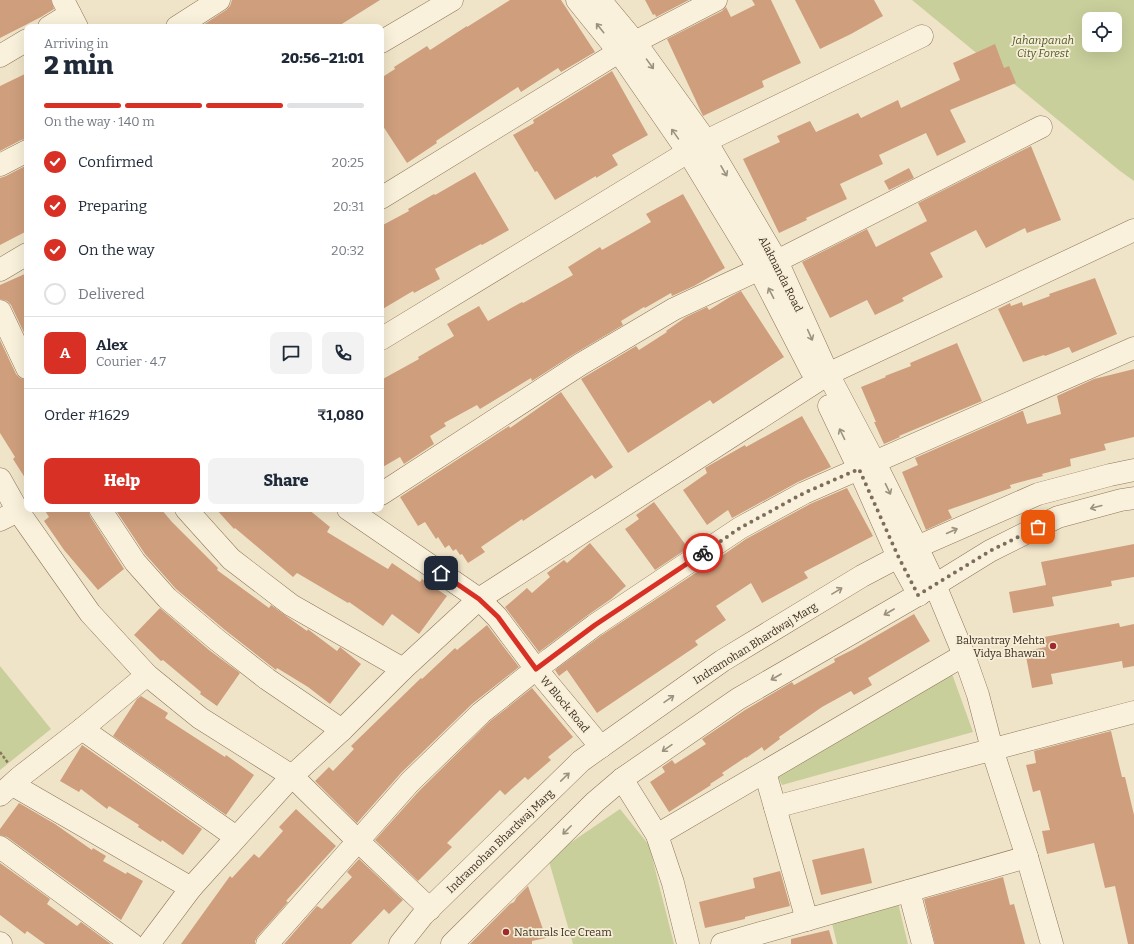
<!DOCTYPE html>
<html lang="en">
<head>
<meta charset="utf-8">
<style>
	:root { --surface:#fff; --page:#f2f2f3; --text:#1f2937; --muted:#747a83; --line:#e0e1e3; --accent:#d93025 }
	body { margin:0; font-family:Bitter,serif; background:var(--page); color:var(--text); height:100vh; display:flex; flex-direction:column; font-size:15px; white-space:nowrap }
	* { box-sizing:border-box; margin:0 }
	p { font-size:13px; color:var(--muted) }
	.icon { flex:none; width:22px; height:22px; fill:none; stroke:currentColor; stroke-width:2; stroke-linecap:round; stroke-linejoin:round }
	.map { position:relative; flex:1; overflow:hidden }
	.side { position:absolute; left:24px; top:24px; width:360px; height:488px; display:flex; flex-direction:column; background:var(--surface); border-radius:8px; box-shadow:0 4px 16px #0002 }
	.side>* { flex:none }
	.buttons { position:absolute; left:1082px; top:12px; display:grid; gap:8px }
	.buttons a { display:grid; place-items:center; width:40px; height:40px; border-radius:8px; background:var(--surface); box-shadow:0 4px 16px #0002; font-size:20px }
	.pin { position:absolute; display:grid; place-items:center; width:34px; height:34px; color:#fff; margin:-17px; border-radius:8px; box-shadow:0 2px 6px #0006 }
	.courier { position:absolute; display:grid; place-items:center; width:40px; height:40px; margin:-20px; border:3px solid #d93025; border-radius:50%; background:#fff; color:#222; box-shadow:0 1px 5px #0007 }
	.head em { font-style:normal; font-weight:800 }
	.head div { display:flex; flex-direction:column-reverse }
	.head { display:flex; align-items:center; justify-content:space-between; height:68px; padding:0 20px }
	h1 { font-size:26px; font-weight:800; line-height:30px }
	.bar { display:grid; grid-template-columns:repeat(4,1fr); gap:6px 4px; align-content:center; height:48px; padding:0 20px }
	.bar i { height:5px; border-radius:3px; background:var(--line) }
	.bar .on { background:var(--accent) }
	.bar p { grid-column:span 4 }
	.line { display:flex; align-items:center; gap:10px; padding:0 20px; border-top:1px solid var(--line) }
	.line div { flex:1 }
	.round { display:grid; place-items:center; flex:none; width:42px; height:42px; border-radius:8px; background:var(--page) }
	ol { padding:0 20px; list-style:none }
	li { display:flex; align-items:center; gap:12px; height:44px }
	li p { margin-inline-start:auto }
	li .icon { padding:4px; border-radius:50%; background:var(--accent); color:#fff; stroke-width:4 }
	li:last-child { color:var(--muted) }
	li i { width:22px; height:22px; border:2px solid var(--line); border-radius:50% }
	.primary-button { display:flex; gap:8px; margin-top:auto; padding:8px 20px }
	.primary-button a { flex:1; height:46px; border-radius:8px; background:var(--accent); color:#fff; font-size:16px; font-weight:800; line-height:46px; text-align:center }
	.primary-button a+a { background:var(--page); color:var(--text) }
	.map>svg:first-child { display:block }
	.green { fill:#c9cf9b; fill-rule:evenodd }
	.building { fill:#cf9f7d }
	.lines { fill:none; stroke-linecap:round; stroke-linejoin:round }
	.minor-casing { stroke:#8d765c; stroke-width:23 }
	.path { stroke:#8d765c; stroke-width:2.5; stroke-dasharray:3 2; stroke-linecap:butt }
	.minor { stroke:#faf1dc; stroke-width:22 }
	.oneway { stroke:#9c907e }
	.done { stroke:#7c6e5b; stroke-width:4; stroke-dasharray:0 7.2 }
	.route { stroke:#d93025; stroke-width:5 }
	.poi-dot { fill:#9e2a2b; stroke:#f7eed8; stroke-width:1.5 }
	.labels { text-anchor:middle; stroke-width:3.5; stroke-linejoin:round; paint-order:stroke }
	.park-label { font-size:11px; font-style:italic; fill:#4d5a26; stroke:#f7eed8 }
	.street-label { font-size:11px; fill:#3d2e20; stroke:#f7eed8 }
	.poi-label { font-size:11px; fill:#3d2e20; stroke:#f7eed8; text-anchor:end }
</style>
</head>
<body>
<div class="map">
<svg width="1134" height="944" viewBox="0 0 1134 944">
	<rect width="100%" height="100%" fill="#f0e4c8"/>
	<g class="green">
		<path d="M912 0H1134V181L1120 171ZM1089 19H1115V45H1089Z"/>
		<path d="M0 666 51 729 0 770Z"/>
		<path d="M951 671 973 732 782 785 777 774Z"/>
		<path d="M620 809 649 845 674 944H573L548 858Z"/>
		<path d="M898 903 908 944H837L832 923Z"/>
	</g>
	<g class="building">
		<path d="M0 0H51L54 9 41 17 0 38Z"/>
		<path d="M232 0H380L337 27H200L226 10 230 6Z"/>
		<path d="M510 0H561L595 52 561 72 558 68 521 92 518 87 436 141 437 143 407 163 381 123V78L395 69 394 67 427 46 430 50 467 26V27Z"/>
		<path d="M645 0H689L656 17 655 14 653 15Z"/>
		<path d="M752 0H771L801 63 762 81 764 87 703 116 667 39 722 11 726 7 731 17 755 5Z"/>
		<path d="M795 0H874L883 16 851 34 820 49Z"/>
		<path d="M995 44 1004 68 1009 66 1016 83 950 110 966 142 937 156 926 133 879 155 883 164 840 184 847 199 806 218 807 220 779 233 743 159 780 142 777 136 810 121 816 132 858 113 861 118 898 100 901 108 960 80 953 63Z"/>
		<path d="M612 71 648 135 612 155 618 165 596 178V176L555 200 537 171 535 172 513 135 534 123 533 120Z"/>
		<path d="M27 73V139L21 140 0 151V86Z"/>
		<path d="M1031 146 1061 220 1027 233 1025 228 986 248 976 230 930 253 943 277 902 298 904 301 875 315 867 300 830 318 802 262 867 229 876 247 927 221 918 203Z"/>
		<path d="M27 165V231L0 245V178L6 176Z"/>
		<path d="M909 168 914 178 889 190 884 181Z"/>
		<path d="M475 172 509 230 482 245 481 244 435 269 440 279 414 293 413 291 381 310V226L409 211 408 209 434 194 435 195Z"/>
		<path d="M683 194 725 268 694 286 672 296 671 293 645 308 644 307 621 321 623 325 574 354 532 381 531 378 480 409 477 405 444 423 446 426 430 436 434 444 404 464 400 457 381 468V380L419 359 418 357 454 336 447 324 479 306 488 321 522 302 523 303 573 275 568 267 600 247 602 250 651 222 646 214Z"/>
		<path d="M27 273V339L11 305 7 301 0 299V285Z"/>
		<path d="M1095 278 1117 334 1072 353 1069 347 1045 356 1044 355 1023 362 998 309 1010 303 1011 306 1022 302 1023 306 1050 296 1049 294Z"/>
		<path d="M741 291 784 357 713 404 710 400 628 453 581 379 636 346 639 350 667 332 666 331 686 317 707 307 709 310 730 297Z"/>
		<path d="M0 340 16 374 20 378 27 380V481L13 459 15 457 0 433Z"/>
		<path d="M957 343 982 401 899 436 900 437 884 444 874 422H876L861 387 886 377 885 376 911 366 910 363Z"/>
		<path d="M1134 369V437L1104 444 1106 450 1070 459 1071 466 1042 474 1043 476 1010 485 1011 488 948 510 952 518 926 530 902 472 918 465 915 458 1022 411H1023L1027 424 1061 414 1057 396 1094 379Z"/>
		<path d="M561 392 613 467 595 479 592 475 523 521 522 519 481 547 485 552 468 563 462 554 460 555 456 549 453 551 449 545 445 548 438 537 436 539 425 522 418 526 400 497 509 426 510 428Z"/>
		<path d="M802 416 831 467 798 482 732 518 728 510 707 525 683 490 707 473 705 468 710 465 745 445 746 447Z"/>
		<path d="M847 488 873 536 804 572 808 578 762 603 751 583 716 606 726 620 695 641 698 645 597 713 567 670 559 676 555 670 602 635 703 568V569L746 539 810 504Z"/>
		<path d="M654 502 688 548 655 570 625 529 639 519 636 515Z"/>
		<path d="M44 509H88L90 516 124 569 98 590 64 550 44 521 49 517Z"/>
		<path d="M115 509H161L172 522 218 568 217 570 269 608 271 605 307 631 308 629 309 630 337 651 340 647 361 664 330 704 308 687 277 668 276 670 225 630 176 589 145 554Z"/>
		<path d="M216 509H308L330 527 327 532 388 569 392 563 420 582 422 579 447 596 419 634 392 614 383 626 349 602 348 603 297 573 293 577 235 528 234 529Z"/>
		<path d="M590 543 626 586 611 599 588 615 539 652 505 607 527 588 532 593 550 577 547 573 564 560 567 563Z"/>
		<path d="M1134 544V577L1111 581 1112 586 1052 597 1054 606 1013 613 1009 592 1046 585 1041 562Z"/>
		<path d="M160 608 209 650 240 673 217 706 200 694 201 692 163 660 161 661 134 635Z"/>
		<path d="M914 614 930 641 868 678 872 685 854 695 851 691 822 707 779 737 780 739 764 751 762 747 746 758V757L722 773 724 775 710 784 711 785 669 812 650 782 665 772 662 767 672 760 675 764 706 744 702 739 745 710 792 682 794 685 835 662 834 659 852 650Z"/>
		<path d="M1119 623 1120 627 1134 624V666L1123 668 1122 661 1051 674 1053 684 1032 688 1025 651 1046 647 1044 637Z"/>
		<path d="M487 625 519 667 472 704 401 773 357 823 315 781 329 767 333 771 354 749 351 746 421 678 422 679 455 648 457 650Z"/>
		<path d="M532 688 573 737 548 757 551 760 528 780 525 777 505 795 500 790 447 843 452 847 418 881 375 840 419 791 489 722Z"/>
		<path d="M141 696 168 713 165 718 225 757 226 755 254 775 226 815 113 736 137 699Z"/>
		<path d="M1111 731 1122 777H1125L1134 815V944H1128L1115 886 1105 888 1094 843 1047 854 1042 831 1050 830 1040 790 1033 792 1026 765 1036 763 1034 751Z"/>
		<path d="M82 745 202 829 183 855 162 840 161 842 138 827 139 825 109 806 107 809 81 789 79 792 60 781Z"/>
		<path d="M19 803 55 824 92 850 93 848 106 856 103 861 126 874 127 872 143 881 121 920 7 837 0 835V829Z"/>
		<path d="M296 809 336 846 286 901 288 902 258 936 255 941V944H181L230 876 232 878 254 854 259 858 283 831 279 827Z"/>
		<path d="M864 848 872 883 821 895 812 860Z"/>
		<path d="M359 859 403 900 389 914 384 909 351 944H284L317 906 322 909 352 877 347 872Z"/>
		<path d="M0 863 50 899 47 904 77 926 81 922 111 944H45L27 931 25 934 0 915Z"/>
		<path d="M780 871 790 906 745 917V919L705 928 699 902 755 888 753 878Z"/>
		<path d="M1003 877 1010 905 1014 904 1025 944H935L924 899Z"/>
		<path d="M528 886 546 938 532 941V944H470L510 904 514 902 517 897Z"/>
		<path d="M829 930 833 944H791V939Z"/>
	</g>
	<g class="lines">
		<defs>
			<g id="minor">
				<path d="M63 0 77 27"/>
				<path d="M577 0 619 52 688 152 759 269 811 370"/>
				<path d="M600 0 635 42 706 141 777 261 828 374 875 463 917 547 935 585 964 655 978 695 992 749 1027 857 1052 944"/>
				<path d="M49 27 70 14"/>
				<path d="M177 27 219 0"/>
				<path d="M381 42 452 0"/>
				<path d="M0 56 27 40"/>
				<path d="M0 165 27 151"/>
				<path d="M381 198 635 42 716 0"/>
				<path d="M0 270 27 254"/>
				<path d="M0 311 27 368"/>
				<path d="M381 339 706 141 922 36"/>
				<path d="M829 406 859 469 898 557 919 595"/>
				<path d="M0 479 18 511 90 613 147 675 200 718 292 776 358 841 430 909"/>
				<path d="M381 494 581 364 674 309 777 261 1041 127"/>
				<path d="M100 509 135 562 167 598 217 640 267 679 342 730"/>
				<path d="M186 509 231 559 291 605 403 669"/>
				<path d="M348 509 479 599 497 617 536 669 601 747"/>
				<path d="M0 520 18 511"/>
				<path d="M82 729 236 837"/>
				<path d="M765 772 807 920"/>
				<path d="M622 779 657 835 673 883 688 944"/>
				<path d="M13 785 191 888"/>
				<path d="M0 795 20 777 82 729 147 675"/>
				<path d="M775 807 1134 712"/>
				<path d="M657 835 964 655"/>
				<path d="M0 847 132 944"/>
				<path d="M909 891 923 944"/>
				<path d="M0 943 1 944"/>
				<path d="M149 944 191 888 292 776 342 730 403 669 479 599 828 374 1134 230"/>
				<path d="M267 944 410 782 481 713 536 669 550 659 595 625 740 528 804 493 1134 348"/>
				<path d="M400 944 423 915 581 761 722 661 862 576 917 547 1038 494 1110 475 1134 470"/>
				<path d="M452 944 595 802 622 779 738 699 935 585 990 551 1058 517 1121 500 1134 498"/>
				<path d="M722 944 1027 857"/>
			</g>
		</defs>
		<use href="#minor" class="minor-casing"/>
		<path class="path" d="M0 752 8 763"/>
		<use href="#minor" class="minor"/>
	</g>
	<defs><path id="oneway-shaft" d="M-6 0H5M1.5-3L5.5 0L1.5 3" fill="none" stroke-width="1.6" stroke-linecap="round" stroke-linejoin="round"/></defs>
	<g class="oneway">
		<use href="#oneway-shaft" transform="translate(600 28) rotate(-129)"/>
		<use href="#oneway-shaft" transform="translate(650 64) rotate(54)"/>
		<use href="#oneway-shaft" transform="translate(675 134) rotate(-125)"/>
		<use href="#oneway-shaft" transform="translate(724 171) rotate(60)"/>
		<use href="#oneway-shaft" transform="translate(771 293) rotate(-117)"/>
		<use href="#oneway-shaft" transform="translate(810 335) rotate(66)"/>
		<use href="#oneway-shaft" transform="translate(842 434) rotate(-116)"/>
		<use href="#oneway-shaft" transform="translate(888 489) rotate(64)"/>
		<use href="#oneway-shaft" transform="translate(1096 507) rotate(165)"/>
		<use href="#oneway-shaft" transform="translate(952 531) rotate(-24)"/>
		<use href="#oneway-shaft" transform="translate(837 591) rotate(-31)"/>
		<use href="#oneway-shaft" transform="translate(889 612) rotate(150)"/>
		<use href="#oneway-shaft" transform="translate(776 677) rotate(150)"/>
		<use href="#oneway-shaft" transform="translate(669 699) rotate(-35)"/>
		<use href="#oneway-shaft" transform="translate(667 748) rotate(145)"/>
		<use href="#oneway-shaft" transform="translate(565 777) rotate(-44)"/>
		<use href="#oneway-shaft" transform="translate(567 830) rotate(135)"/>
	</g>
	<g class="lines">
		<path class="done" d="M703 553 740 528 804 493 859 469 898 556 918 595 990 551 1038 527"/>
		<path class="route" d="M441 573 479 599 498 617 536 669 595 625 703 553"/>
	</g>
	<g class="poi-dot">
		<circle cx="1053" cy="646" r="4"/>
		<circle cx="506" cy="932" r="4"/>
	</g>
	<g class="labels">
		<g class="park-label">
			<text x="1043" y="44">Jahanpanah<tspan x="1043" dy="13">City Forest</tspan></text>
		</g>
		<g class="street-label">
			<text transform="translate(781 274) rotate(63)" y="4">Alaknanda Road</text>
			<text transform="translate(755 643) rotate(-32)" y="4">Indramohan Bhardwaj Marg</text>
			<text transform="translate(565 704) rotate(50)" y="4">W Block Road</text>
			<text transform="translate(500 841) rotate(-44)" y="4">Indramohan Bhardwaj Marg</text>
		</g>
		<g class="poi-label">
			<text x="1045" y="644">Balvantray Mehta<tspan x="1045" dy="13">Vidya Bhawan</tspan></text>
			<text x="514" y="936" text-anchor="start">Naturals Ice Cream</text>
		</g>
	</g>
</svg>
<div class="buttons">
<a><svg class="icon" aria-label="locate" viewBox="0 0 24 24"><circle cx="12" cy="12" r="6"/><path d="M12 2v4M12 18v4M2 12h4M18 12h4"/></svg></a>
</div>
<div class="pin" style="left:1038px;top:527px;background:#ea580c"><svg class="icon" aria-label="bag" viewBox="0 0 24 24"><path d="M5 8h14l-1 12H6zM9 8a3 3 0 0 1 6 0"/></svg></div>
<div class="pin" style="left:441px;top:573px;background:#1f2937"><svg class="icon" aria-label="home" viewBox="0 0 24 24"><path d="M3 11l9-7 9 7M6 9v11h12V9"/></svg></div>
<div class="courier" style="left:703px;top:553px"><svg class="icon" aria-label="bike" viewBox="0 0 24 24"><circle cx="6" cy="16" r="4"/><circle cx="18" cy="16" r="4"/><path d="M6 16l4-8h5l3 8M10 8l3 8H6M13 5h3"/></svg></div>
<section class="side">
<div class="head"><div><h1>2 min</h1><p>Arriving in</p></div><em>20:56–21:01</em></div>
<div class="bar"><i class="on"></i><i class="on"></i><i class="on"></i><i></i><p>On the way · 140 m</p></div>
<ol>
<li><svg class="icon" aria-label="check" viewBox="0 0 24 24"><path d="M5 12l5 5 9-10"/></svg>Confirmed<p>20:25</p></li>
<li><svg class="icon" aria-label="check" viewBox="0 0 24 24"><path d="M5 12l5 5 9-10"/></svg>Preparing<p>20:31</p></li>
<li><svg class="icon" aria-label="check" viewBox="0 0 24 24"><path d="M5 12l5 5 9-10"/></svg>On the way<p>20:32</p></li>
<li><i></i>Delivered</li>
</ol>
<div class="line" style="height:72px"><b class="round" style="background:var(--accent);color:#fff">A</b><div><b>Alex</b><p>Courier · 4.7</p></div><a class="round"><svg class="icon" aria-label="chat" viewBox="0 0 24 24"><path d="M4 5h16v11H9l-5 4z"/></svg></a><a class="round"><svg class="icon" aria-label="phone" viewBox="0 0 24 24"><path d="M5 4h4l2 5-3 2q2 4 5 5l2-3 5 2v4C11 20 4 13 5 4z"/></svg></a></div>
<div class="line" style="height:52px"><div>Order #1629</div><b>₹1,080</b></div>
<div class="primary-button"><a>Help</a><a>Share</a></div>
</section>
</div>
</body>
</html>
